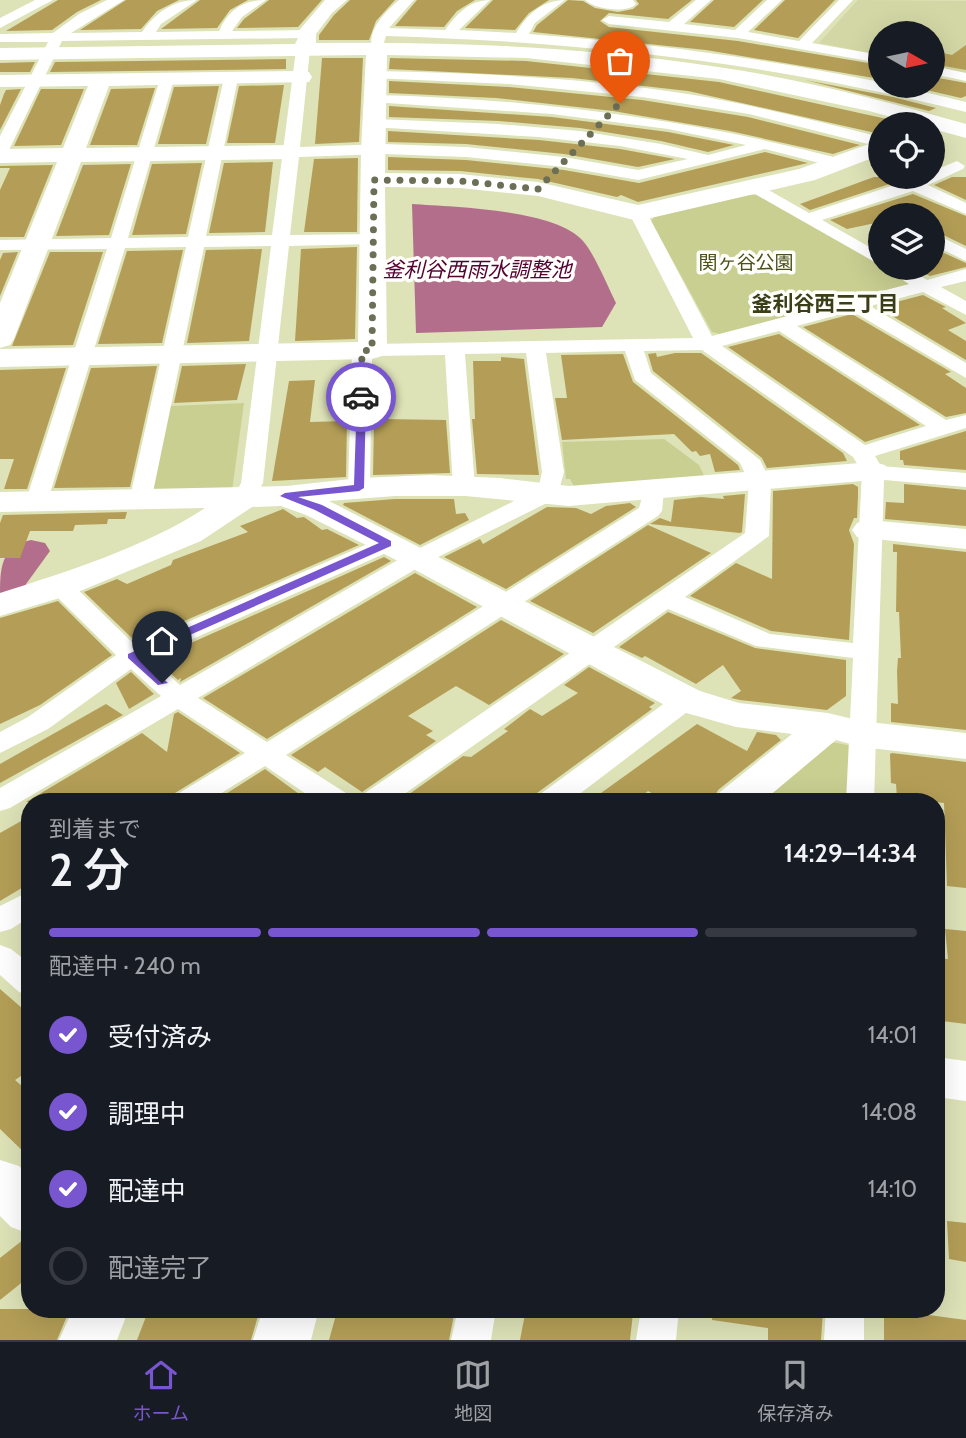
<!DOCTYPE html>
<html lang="ja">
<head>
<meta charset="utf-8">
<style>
	:root { --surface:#171b24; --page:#20242c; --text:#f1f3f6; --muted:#9ea1a6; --line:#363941; --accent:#7856d0 }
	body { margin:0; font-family:Cabin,"Noto Sans JP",sans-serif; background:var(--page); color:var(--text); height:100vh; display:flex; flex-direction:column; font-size:26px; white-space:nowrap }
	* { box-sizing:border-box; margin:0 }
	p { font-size:23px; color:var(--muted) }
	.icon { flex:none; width:38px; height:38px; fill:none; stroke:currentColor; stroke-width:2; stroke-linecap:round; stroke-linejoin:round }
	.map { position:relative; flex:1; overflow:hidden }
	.details { position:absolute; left:21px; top:793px; width:924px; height:525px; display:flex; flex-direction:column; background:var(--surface); border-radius:28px; box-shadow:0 7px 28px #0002 }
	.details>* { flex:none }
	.needle { width:46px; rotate:99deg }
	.fabs { position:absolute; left:868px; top:21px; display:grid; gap:14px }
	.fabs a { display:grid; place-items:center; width:77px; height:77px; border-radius:50%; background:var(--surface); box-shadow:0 7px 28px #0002; font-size:35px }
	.pin { position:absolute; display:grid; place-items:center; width:60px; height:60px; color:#fff; margin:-72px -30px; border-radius:50% 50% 50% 0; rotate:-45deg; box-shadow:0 0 7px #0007 }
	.pin .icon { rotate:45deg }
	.courier { position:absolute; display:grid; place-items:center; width:70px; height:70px; margin:-35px; border:5px solid #7856d0; border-radius:50%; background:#fff; color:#222; box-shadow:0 2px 9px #0007 }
	.overview em { font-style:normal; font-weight:600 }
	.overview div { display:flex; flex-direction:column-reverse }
	.overview { display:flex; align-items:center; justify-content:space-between; height:119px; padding:0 28px }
	h1 { font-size:46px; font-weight:600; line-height:52px }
	.bar { display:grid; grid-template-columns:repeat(4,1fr); gap:10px 7px; align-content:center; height:84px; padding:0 28px }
	.bar i { height:9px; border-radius:5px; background:var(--line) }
	.bar .selected { background:var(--accent) }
	.bar p { grid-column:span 4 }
	ol { padding:0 28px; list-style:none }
	li { display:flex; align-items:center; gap:21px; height:77px }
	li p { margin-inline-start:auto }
	li .icon { padding:7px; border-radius:50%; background:var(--accent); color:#fff; stroke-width:4 }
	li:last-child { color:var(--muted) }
	li i { width:38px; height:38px; border:4px solid var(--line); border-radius:50% }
	.dock { display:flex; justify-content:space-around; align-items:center; height:98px; border-top:2px solid var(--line); background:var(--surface); font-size:19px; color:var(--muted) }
	.dock a { display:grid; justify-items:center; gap:4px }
	.dock .selected { color:var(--accent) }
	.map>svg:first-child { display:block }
	.built { fill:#d3d7a5 }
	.green { fill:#c9cf91 }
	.water { fill:#b36e8c }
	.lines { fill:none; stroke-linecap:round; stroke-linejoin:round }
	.river { fill:#b36e8c; fill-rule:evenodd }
	.building { fill:#b49e57 }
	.street { fill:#fff; fill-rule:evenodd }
	.secondary { fill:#fff; fill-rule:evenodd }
	.route { fill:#7856d0 }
	.done { stroke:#6c6f55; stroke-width:7; stroke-dasharray:0 12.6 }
	.labels { text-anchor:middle; stroke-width:7; stroke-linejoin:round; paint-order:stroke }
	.far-park-label { font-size:19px; fill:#4d501b; stroke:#fefffa }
	.far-water-label { font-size:21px; font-style:italic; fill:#550032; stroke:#fefffa }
	.far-neighbourhood-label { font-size:21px; font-weight:bold; fill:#3b3e19; stroke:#fefffa }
</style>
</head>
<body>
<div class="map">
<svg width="966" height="1340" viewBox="0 0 966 1340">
	<rect width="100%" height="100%" fill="#dde2b7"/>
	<path class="built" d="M858 0 966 1V74L933 66V33H880V55L819 43Z"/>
	<g class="green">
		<path d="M746 195H758L880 264V268H887L910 280 908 286 720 334 712 332 651 221 655 216Z"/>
		<path d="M244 403 232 491 151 490 169 406Z"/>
		<path d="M664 439 699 465 707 482 575 488 570 479H566L562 442Z"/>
		<path d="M831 742 853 746 850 801 760 802Z"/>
	</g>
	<path class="water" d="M412 204C453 207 556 209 583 241 594 253 608 287 616 303L602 327 416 333Z"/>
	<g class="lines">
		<path class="river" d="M31 540 45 543 50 551 21 591 0 596C0 569 0 547 31 540Z"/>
	</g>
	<g class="building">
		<path d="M58 0H101L77 12 52 30 6 31Z"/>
		<path d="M126 0H179L157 11 141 29 80 30Z"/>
		<path d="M200 0H248L230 10 217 28 161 29Z"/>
		<path d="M269 0H322L298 27 237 28 244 19Z"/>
		<path d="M350 0H395L376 21 369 40H319V35L334 15Z"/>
		<path d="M417 0H475L457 11 444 27 395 26Z"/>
		<path d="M493 0H549L529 13 515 30 465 28Z"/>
		<path d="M568 0 583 1 595 8 618 12 633 9 639 4 636 0H692L668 19 609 13 600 21 609 27 738 41 880 65V79L706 50 533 32 537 25Z"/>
		<path d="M714 0H763L734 27 690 22Z"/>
		<path d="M785 0H835L798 38 754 30Z"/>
		<path d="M966 45V70L933 64V60L943 53 952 55Z"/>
		<path d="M322 58H363L359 142 315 144Z"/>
		<path d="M390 58 526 61 719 82 905 123 880 124V134L688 91 572 78 389 69Z"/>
		<path d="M286 59V69L50 72 55 62Z"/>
		<path d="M35 62 30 72H0V63Z"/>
		<path d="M933 77 966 83V96L961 98 909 86H933Z"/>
		<path d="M805 80 893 97 936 108 929 111Z"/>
		<path d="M389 81 509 87 642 100 748 117 860 145 833 154 730 131 613 111 496 98 389 93Z"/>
		<path d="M284 85 275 143H227L239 86Z"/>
		<path d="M219 86 206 144H158L174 87Z"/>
		<path d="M155 88 137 145H90L111 89Z"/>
		<path d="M21 89 0 130V105L4 94 6 90Z"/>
		<path d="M41 89H84L61 145 14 146Z"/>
		<path d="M389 106 552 117 668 132 734 145 708 152 661 141 580 128 499 121 389 117Z"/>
		<path d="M388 131 539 140 620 149 675 159 638 167 564 154 466 144 388 142Z"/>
		<path d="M765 152 808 163 638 202 621 195 617 197 538 179 460 171 388 170V157L466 160 564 170 639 183Z"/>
		<path d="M358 158 357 232H304L314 159Z"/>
		<path d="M273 162 265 232 209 233 224 163Z"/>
		<path d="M202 163 186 234 132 235 152 164Z"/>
		<path d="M131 164 109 235 56 236 83 165Z"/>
		<path d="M53 165 24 237H0V190L10 168H0V166Z"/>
		<path d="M874 177H911L810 210 800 204Z"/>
		<path d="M952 177H966V200L934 185Z"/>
		<path d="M913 194 966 216V246L933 230V215H880V222L847 229 830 220Z"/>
		<path d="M357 247 355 339 295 341 301 249Z"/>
		<path d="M933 248 966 263V267L930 276 914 268H933Z"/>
		<path d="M262 249 249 341 187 343 206 250Z"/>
		<path d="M183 250 162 343 98 344 127 251Z"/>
		<path d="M18 252 0 296V260L3 253Z"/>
		<path d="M50 252H103L73 345 12 346Z"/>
		<path d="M923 295 946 307 942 308 966 323 948 330 966 341V360L877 307Z"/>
		<path d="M852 314 951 372 945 374 966 388V413L946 417 803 327Z"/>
		<path d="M779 334 920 425 865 442 728 347Z"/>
		<path d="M656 353 657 357 675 353H701L843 453 847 461 767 468 762 458 653 371 648 354Z"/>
		<path d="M623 354 633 382 738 465 740 470 715 472 710 454 700 456 696 451 692 452 674 434 562 440 555 398H567L561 355Z"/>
		<path d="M501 357 524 359 539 475 477 474 472 419H475L473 361H501Z"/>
		<path d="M246 364 237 400 174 403 182 366Z"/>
		<path d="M157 366 130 487 54 488 91 368Z"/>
		<path d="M66 368 27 489H4L14 459H0V370Z"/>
		<path d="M315 380 310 422 347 421 346 477 272 481 289 381Z"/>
		<path d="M383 419 446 420 450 473 373 475 374 421Z"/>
		<path d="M966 431V470L904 465 903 460H900V451Z"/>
		<path d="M853 484 858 487V496L857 518H854L849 530 854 544 849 640 771 631 690 596 736 563 772 579 773 491Z"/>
		<path d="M904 484 966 490V526L885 519 886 502 904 503Z"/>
		<path d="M745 494 742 532 740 533 650 524 660 518 671 522 674 500 701 497 724 499 723 496Z"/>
		<path d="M395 499H454L456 514 465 513 469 520 420 545 343 505 344 503Z"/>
		<path d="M630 503 636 507 506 589 444 557 480 539 483 544 547 507 576 508 591 514 606 506Z"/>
		<path d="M283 509 297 518 304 517 322 530 327 529 359 545 136 642 84 592 117 579 127 584 171 565 173 560 248 532 240 526Z"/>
		<path d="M127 512 125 519H108L107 524 75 525 73 531H30L20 558H0V523L3 515Z"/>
		<path d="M648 525 711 553 593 633 530 601Z"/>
		<path d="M893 544 966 552V730L891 722V703L898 704 897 671 898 658H901L899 612H896L897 552H893Z"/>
		<path d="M384 557 391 561 180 682 181 678 178 680 155 659Z"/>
		<path d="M415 573 477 607 267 739 203 698Z"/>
		<path d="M58 601 112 655 40 705 0 724V618Z"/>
		<path d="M668 612 755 648 846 660V696L827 710 740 700 731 698 741 691 723 665 696 684 645 656 642 658 619 647Z"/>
		<path d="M501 620 564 654 489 705 456 686 408 716 433 731 426 735 436 741 362 792 325 767 318 772 291 755Z"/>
		<path d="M589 667 655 703 649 707 652 709 537 793 533 802H398L463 756 471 757 508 731 504 729 530 709 542 716 578 693 564 685Z"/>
		<path d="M131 672 154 694 129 709 116 683Z"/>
		<path d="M106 704 123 715 0 783V764Z"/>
		<path d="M178 712 240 753 175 793 170 802H26L142 733 167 752 174 714Z"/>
		<path d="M697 724 747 751 757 732 776 735 781 740 718 790 712 802H666L648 791 635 802H616L601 793Z"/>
		<path d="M892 753 966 762V888L947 886 944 803 897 798 896 784 891 783 890 754Z"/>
		<path d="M265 769 310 802H213Z"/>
		<path d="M30 816V883L0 901V833Z"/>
		<path d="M945 929 966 931V1024L942 1021 937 958 948 959Z"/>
		<path d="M0 989 30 1015V1070L15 1080 30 1093V1158L0 1129Z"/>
		<path d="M947 1221 966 1223V1262L949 1259Z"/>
		<path d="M28 1236 30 1276 0 1300V1258Z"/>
		<path d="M0 1309H70L57 1340H0Z"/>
		<path d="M149 1309H260L251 1340H137Z"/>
		<path d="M345 1309H447L455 1310 449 1340H329L336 1315 343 1316Z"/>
		<path d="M526 1309H607L633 1313 630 1340H520Z"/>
		<path d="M713 1309 823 1311 821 1340H768V1328L712 1320Z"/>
		<path d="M884 1309 966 1320V1340H884Z"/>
	</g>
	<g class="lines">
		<g class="street">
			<path d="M35 0H53L0 28V18Z"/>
			<path d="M107 0H124L71 33 142 32C155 13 173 0 197 0L161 24 156 32 219 31C228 10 243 0 266 0L242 17 232 31 306 30 313 34 306 38 62 41 8 152 0 157V136L48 42H0V34L53 33 79 14Z"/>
			<path d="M399 0H414L389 28 445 30C457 14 469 0 490 0L459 30 516 33C527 15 542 0 565 0L535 23 529 34C647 43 764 58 880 82V86H899L966 102V112C772 63 586 42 386 36L382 49H372C367 30 385 12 399 0Z"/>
			<path d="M696 0H711L684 24 735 30 767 0H782L748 32 799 41 839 0H853L812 43 880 55V63L738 38 609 24 602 20 609 16 669 22Z"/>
			<path d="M303 46 310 50 300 147 384 144 466 147 564 157 638 170 688 159 620 146 539 137 371 127 368 124 376 119 499 124 580 131 661 144 708 155 746 145 668 129 552 114 372 102 370 99 377 95C536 99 691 119 845 160L847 163 839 168 765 149 638 180 564 167 466 157 384 154 299 157 290 235 372 234 381 239 372 244 289 246 263 483 253 501H237L234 496 241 483 271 246 204 247 152 497 149 502H133L130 497 186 247 125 248 48 500 45 505H29L26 500 107 249 0 250V240L111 238 160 79 167 75 174 79 128 238 188 237 224 78 231 74 238 78 206 236 272 235 296 50Z"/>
			<path d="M933 66 966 73V81L933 74Z"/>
			<path d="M376 71C480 73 585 78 688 94 753 105 817 121 880 137V147L749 114 642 97 509 84 371 78 369 75 371 72Z"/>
			<path d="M957 161 965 166 963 169 928 185 966 203V214L913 191 822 220 880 253V265L746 189 748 185H760L809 213 919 177H933V171Z"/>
			<path d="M638 208 647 213 712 336 909 284 884 268H906L927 280 966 269V281L941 287 966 301V315L923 292 870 306 966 363V378L852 311 797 326 946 420 966 415V428L875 456 881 466 966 473V487L884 480 874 802H846L853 658 756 646 668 609 393 802H358L362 795 745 533 749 482 740 463 635 380 625 351 546 353 564 472 557 498 426 563 198 698 267 742 639 508 645 486H661L664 491 662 511 658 516 286 755 349 795 353 802H318L265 766 207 802H172L176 795 245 753 178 709 10 808 0 811V788L161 696 131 669 48 729 0 753V732L28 717 116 655 51 591 48 586 51 581 60 579 69 581 135 645 379 539H395L399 544 395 549 150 658 180 685 410 553 538 489 542 472 526 353 465 354 475 487 472 492H456L453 487 445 355 372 356 370 488 367 493H351L348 488 352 351 355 347 372 344 693 338 629 213ZM779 331 926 426 865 445 722 346ZM702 350 853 457 862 472 853 643 770 634 685 597 769 536 771 482 760 460 651 373 644 351Z"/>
			<path d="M933 233 966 249V261L933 245Z"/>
			<path d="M686 692 695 694 699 700 695 706 569 802H535L539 795 677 694Z"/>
			<path d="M30 891V917L11 929 0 932V906Z"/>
			<path d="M0 945 11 949 30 964V995L19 992 0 975Z"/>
			<path d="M458 1309H496L491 1340H451Z"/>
			<path d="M641 1309H679L676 1340H636Z"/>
			<path d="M826 1309H864V1340H824Z"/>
		</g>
		<g class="secondary">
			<path d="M325 0H347L332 13 316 34V43C451 41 585 47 718 67 802 79 885 101 966 124V138L933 129V124H917L869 111 719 79 526 58 387 55 385 173 460 174 538 182 638 205 799 169 880 140V155L815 180 638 221 538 196 460 188 385 187 387 350 382 356 372 359 0 367V349L358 342 361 150 366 55 0 60V48L295 44 298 38 296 34Z"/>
			<path d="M585 0H633L636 4C627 14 594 9 585 0Z"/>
			<path d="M301 71 309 72 312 77 309 82 109 86 86 148 291 145 299 147 303 152 299 157 291 159 81 162 14 339 10 345 0 348V303L57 162 0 163V149L63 148 88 86 0 87V75Z"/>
			<path d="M873 462 885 465 889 472 885 479 569 506 465 496H395L329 501 700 691 739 703 828 713 861 721 966 733V759L861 747 836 740 762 802H714L720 792 792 734 736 727 672 709 406 565 306 515 281 506 252 507 201 541 73 594 0 616V593C66 572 148 546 205 508L0 512V492L286 486 360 478 430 475 500 478 569 486Z"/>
			<path d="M869 520 966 529V549L857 537 852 530 857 523Z"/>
			<path d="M936 1057 966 1061V1101L936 1097Z"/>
			<path d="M0 1160 19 1166 30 1177V1234L11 1227 0 1216Z"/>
			<path d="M73 1309H129L117 1340H59Z"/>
			<path d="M263 1309H319L311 1340H253Z"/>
		</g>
	</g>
	<path class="route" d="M361 394 366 397 364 488 359 491 298 497 322 505 391 541V546L140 657 168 683 158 685 128 658V654L379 543 315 510 280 496 285 493 354 485 357 397Z"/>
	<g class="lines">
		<path class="done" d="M361 397 362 351 372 350 374 180 460 181 538 189 620 103"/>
	</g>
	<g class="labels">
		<g class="far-park-label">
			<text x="746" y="269">関ヶ谷公園</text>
		</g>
		<g class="far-water-label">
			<text x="477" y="277">釜利谷西雨水調整池</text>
		</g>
		<g class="far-neighbourhood-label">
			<text x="825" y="311">釜利谷西三丁目</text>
		</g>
	</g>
</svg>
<div class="fabs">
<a><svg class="needle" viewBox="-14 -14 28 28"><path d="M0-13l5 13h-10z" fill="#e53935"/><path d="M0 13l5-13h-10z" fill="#9ea1a6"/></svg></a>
<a><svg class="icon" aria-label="locate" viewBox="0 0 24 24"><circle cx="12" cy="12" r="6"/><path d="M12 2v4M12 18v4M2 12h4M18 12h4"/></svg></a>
<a><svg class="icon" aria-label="layers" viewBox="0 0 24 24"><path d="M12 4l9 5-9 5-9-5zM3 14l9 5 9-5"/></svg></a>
</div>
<div class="pin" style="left:620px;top:103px;background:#ea580c"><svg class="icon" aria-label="bag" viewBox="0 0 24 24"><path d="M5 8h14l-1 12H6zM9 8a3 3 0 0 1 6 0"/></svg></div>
<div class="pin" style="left:162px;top:683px;background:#1f2937"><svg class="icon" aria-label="home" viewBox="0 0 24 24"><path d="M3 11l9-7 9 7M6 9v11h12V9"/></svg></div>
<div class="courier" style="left:361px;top:397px"><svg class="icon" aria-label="car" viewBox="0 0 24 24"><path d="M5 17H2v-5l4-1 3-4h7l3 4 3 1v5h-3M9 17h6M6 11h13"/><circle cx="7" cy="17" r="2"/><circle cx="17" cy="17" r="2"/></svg></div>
<section class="details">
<div class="overview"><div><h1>2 分</h1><p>到着まで</p></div><em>14:29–14:34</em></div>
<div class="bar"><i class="selected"></i><i class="selected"></i><i class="selected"></i><i></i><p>配達中 · 240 m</p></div>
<ol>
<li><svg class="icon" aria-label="check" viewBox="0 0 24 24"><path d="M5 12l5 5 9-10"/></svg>受付済み<p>14:01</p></li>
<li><svg class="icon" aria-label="check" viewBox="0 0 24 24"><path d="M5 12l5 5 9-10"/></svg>調理中<p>14:08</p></li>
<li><svg class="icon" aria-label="check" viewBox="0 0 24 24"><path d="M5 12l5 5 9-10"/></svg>配達中<p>14:10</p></li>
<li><i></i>配達完了</li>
</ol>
</section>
</div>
<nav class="dock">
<a class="selected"><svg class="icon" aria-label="home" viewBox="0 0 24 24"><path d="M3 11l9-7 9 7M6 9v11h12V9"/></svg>ホーム</a>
<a><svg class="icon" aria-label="map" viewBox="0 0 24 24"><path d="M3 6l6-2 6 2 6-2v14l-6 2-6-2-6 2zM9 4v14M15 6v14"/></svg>地図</a>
<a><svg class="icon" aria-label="saved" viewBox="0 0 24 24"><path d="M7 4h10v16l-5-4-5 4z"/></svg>保存済み</a>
</nav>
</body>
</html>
